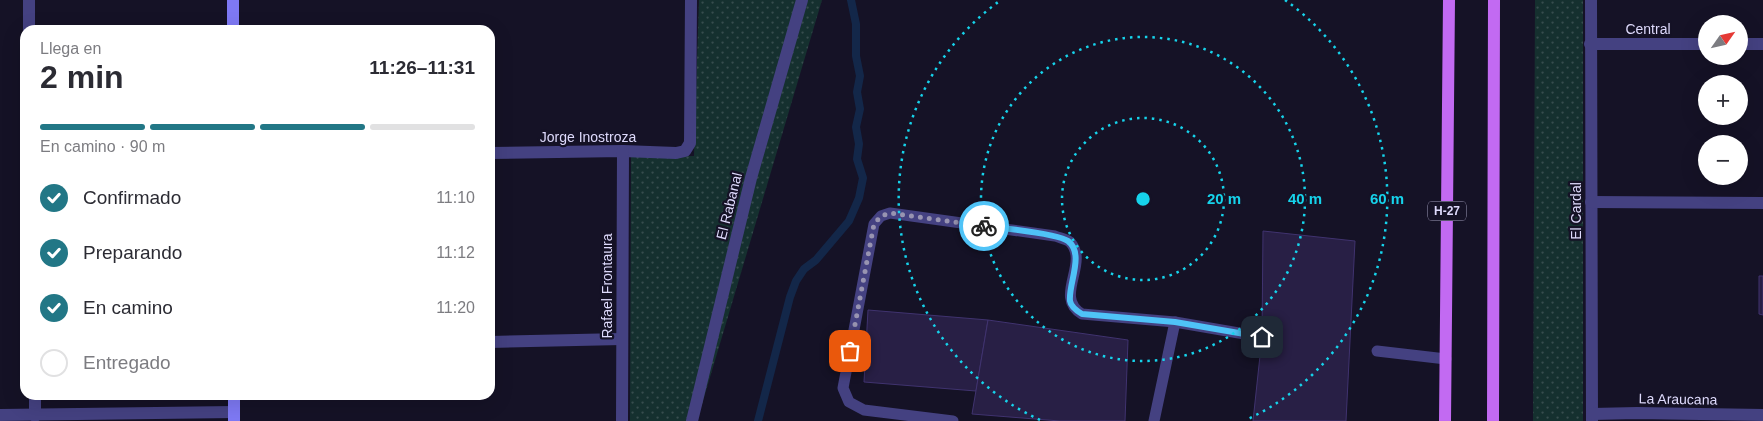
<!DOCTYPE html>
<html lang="es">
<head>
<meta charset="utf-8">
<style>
	:root { --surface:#fff; --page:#f2f2f3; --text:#2b2b33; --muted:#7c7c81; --line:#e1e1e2; --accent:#227786 }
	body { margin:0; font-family:Helvetica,sans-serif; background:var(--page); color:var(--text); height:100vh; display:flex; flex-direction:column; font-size:19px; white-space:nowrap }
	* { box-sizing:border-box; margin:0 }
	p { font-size:16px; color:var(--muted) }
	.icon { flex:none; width:28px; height:28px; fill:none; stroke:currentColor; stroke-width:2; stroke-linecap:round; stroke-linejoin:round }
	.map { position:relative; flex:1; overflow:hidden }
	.drawer { position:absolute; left:20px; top:25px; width:475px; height:375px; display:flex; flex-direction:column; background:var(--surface); border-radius:15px; box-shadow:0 5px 20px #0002 }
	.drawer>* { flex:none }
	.needle { width:32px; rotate:56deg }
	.buttons { position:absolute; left:1698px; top:15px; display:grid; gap:10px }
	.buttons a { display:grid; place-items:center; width:50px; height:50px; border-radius:50%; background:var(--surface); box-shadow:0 5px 20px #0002; font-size:25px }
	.pin { position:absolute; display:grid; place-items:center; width:42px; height:42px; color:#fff; margin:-21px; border-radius:10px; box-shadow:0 2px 8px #0006 }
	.courier { position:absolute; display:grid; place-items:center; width:50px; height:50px; margin:-25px; border:4px solid #4fc3f7; border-radius:50%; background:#fff; color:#222; box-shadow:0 1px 6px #0007 }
	.head em { font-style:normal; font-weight:700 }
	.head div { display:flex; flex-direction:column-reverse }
	.head { display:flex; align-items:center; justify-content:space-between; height:85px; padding:0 20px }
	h1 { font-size:32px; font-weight:700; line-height:38px }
	.bar { display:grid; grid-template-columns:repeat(4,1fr); gap:8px 5px; align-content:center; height:60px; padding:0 20px }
	.bar i { height:6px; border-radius:4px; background:var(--line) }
	.bar .selected { background:var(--accent) }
	.bar p { grid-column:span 4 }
	ol { padding:0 20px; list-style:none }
	li { display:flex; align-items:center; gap:15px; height:55px }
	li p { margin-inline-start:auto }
	li .icon { padding:5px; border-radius:50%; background:var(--accent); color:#fff; stroke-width:4 }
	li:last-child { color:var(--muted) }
	li i { width:28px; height:28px; border:2px solid var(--line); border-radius:50% }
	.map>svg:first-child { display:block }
	.grass { fill:url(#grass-dots) }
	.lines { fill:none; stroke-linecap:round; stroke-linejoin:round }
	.stream { stroke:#132749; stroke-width:8 }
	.building { fill:#281f45; stroke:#40336f }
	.service { stroke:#444181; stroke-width:11 }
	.minor { stroke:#444181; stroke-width:12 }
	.tertiary { stroke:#444181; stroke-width:12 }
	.secondary { stroke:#7e79f4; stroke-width:12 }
	.primary { stroke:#c26af2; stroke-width:12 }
	.done { stroke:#9894b1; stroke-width:5; stroke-dasharray:0 9 }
	.route { stroke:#4fc3f7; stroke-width:6 }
	.ring { fill:none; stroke:#16d3eb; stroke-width:2.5; stroke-dasharray:2.5 5 }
	.labels { text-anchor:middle; stroke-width:4.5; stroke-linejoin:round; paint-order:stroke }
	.shield { fill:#151226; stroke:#a29ebc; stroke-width:1 }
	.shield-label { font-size:12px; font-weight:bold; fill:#dedafc }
	.street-label { font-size:14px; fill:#dedafc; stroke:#151226 }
	.centre { fill:#16d3eb; stroke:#151226; stroke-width:2.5 }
	.ring-label { font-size:15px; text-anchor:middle; font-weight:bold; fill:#16d3eb; stroke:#151226; stroke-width:4.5; stroke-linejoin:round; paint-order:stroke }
</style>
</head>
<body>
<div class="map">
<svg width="1763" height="421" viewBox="0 0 1763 421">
	<defs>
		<pattern id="grass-dots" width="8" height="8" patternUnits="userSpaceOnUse" patternTransform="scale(1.25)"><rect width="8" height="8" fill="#15302f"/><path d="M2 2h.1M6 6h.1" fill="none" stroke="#374d4e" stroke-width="1.8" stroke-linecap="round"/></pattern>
	</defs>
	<rect width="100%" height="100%" fill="#151226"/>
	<g class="grass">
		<path d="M699 0H822L697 421H630L631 157 694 156Z"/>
		<path d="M1535 0H1583V421H1533Z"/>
	</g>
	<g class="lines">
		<path class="stream" d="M758 421 790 297 796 281 804 269 816 260 849 221 859 198 863 178 857 159 859 144 856 127 860 109 857 92 860 76 856 56V24L851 0"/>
	</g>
	<g class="building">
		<path d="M1263 231 1355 241 1346 421H1253L1262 337Z"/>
		<path d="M1759 276H1763V315L1759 314Z"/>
		<path d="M868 310 988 320 976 391 864 382Z"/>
		<path d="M988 320 1128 340 1125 421H1060L972 414Z"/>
	</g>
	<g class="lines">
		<g class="service">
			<path d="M1377 351 1446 359"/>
			<path d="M953 421 864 410 849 402 843 388 874 224 881 216 890 213 1055 236C1060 238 1066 239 1070 242 1090 263 1053 297 1082 314L1175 322"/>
			<path d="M1154 421 1175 322 1262 337"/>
		</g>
		<g class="minor">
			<path d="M29 0V30"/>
			<path d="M1591 0 1592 421"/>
			<path d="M1590 44H1706"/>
			<path d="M1739 44H1763"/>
			<path d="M490 153 623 151 676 153 685 151 690 143 691 0"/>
			<path d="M1591 202 1763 203"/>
			<path d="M490 342 622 339"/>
			<path d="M35 395V416"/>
			<path d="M1592 414 1637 413 1763 415"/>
			<path d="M0 415 234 412"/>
			<path d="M622 421 623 151"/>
		</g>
		<path class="tertiary" d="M692 421 751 178 802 0"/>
		<g class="secondary">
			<path d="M233 0V30"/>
			<path d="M234 395V421"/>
		</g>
		<g class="primary">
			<path d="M1445 421 1449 0"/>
			<path d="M1493 421 1494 0"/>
		</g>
	</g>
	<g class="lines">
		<path class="done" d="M850 351 874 224 881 216 890 213 984 226"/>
		<path class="route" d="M984 226C1001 228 1057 233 1068 241 1085 254 1068 284 1070 301 1071 307 1077 311 1082 314L1175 322 1262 337"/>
	</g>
	<g class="ring">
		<circle cx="1143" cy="199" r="81"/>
		<circle cx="1143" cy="199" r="162"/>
		<path d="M1040 420A244 244 0 0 1 1001 0M1285 0A244 244 0 0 1 1246 420"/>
	</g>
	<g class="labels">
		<rect class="shield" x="1428" y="201.5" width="38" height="19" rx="4"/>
		<g class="shield-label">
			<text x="1447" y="215">H-27</text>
		</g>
		<g class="street-label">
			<text x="1648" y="34">Central</text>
			<text x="588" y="142">Jorge Inostroza</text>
			<text transform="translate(729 206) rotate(-76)" y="5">El Rabanal</text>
			<text transform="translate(1576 211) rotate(-90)" y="5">El Cardal</text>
			<text transform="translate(607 286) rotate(-90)" y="5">Rafael Frontaura</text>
			<text transform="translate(1678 399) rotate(1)" y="5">La Araucana</text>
		</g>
	</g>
	<circle cx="1143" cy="199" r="8" class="centre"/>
	<g class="ring-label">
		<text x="1224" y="204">20 m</text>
		<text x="1305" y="204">40 m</text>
		<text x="1387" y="204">60 m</text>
	</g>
</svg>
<div class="buttons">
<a><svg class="needle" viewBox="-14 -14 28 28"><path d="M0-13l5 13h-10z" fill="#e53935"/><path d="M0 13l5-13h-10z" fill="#7c7c81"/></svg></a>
<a>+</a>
<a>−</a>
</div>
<div class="pin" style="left:850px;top:351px;background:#ea580c"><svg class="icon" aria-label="bag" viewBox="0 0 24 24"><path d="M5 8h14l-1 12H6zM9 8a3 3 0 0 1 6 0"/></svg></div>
<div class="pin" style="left:1262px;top:337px;background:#1f2937"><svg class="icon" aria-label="home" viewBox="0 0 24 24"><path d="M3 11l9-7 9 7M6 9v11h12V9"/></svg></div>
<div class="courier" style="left:984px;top:226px"><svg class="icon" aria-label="bike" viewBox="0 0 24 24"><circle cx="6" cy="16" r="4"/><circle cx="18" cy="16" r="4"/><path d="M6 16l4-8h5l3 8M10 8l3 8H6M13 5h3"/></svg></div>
<section class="drawer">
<div class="head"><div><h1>2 min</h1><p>Llega en</p></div><em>11:26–11:31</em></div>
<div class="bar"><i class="selected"></i><i class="selected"></i><i class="selected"></i><i></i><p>En camino · 90 m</p></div>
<ol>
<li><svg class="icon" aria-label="check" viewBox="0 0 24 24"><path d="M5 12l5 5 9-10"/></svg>Confirmado<p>11:10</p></li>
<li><svg class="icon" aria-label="check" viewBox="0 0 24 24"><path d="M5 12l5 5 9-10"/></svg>Preparando<p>11:12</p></li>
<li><svg class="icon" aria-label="check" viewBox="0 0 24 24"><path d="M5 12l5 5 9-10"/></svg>En camino<p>11:20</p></li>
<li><i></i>Entregado</li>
</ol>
</section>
</div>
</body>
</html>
